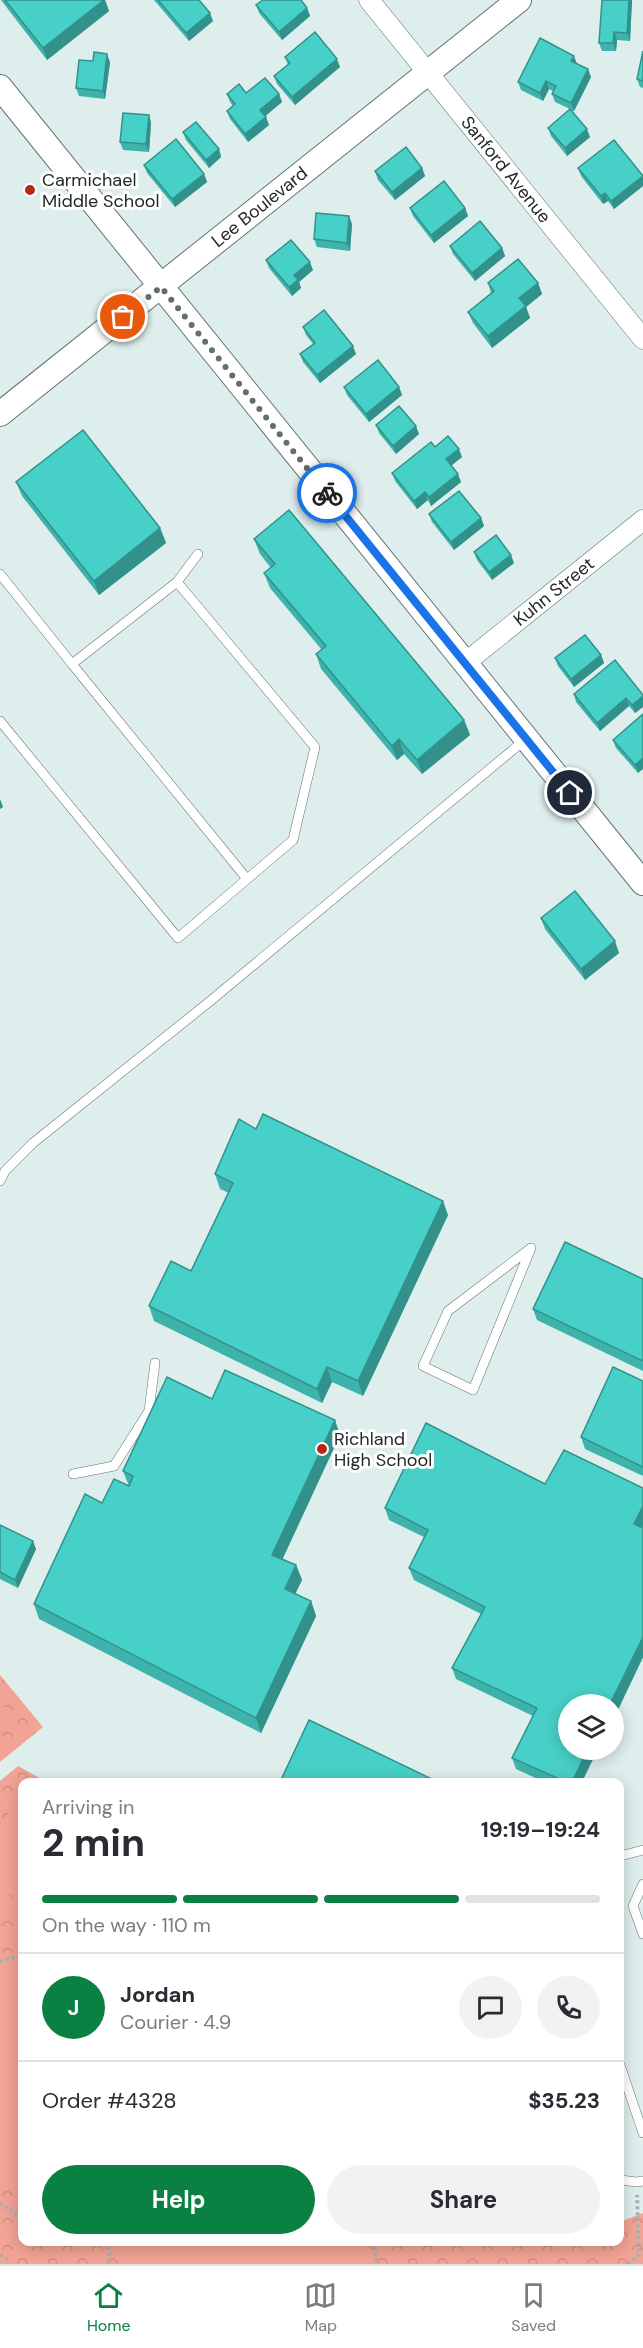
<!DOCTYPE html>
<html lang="en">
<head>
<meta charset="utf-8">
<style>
	:root { --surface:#fff; --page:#f2f2f3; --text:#2b2b33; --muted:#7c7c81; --line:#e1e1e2; --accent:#0b8043 }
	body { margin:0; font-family:"DM Sans",sans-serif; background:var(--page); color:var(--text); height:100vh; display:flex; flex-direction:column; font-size:22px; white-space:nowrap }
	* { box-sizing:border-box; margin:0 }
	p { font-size:20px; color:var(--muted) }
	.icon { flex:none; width:33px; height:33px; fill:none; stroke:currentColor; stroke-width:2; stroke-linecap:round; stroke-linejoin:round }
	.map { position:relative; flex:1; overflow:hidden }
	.sheet { position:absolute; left:18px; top:1778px; width:606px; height:468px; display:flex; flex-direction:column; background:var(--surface); border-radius:12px; box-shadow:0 3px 15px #0003 }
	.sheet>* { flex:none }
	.buttons { position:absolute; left:558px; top:1694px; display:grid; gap:12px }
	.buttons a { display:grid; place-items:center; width:66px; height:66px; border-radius:50%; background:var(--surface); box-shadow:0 3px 15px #0003; font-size:30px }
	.pin { position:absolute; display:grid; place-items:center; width:51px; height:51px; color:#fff; margin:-26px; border:3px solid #fff; border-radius:50%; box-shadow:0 2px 6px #0007 }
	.courier { position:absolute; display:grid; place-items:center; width:60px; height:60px; margin:-30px; border:4px solid #1a73e8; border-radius:50%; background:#fff; color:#222; box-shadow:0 2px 8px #0007 }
	.head em { font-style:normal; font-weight:700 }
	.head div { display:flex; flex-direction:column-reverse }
	.head { display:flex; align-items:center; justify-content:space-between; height:102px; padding:0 24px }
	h1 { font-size:39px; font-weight:700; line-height:45px }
	.bar { display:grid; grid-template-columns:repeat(4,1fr); gap:9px 6px; align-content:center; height:72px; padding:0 24px }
	.bar i { height:8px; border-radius:4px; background:var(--line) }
	.bar .active { background:var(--accent) }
	.bar p { grid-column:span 4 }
	.line { display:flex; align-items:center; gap:15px; padding:0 24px; border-top:2px solid var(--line) }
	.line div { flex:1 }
	.round { display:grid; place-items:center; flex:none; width:63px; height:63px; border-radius:32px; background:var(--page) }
	.action { display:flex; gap:12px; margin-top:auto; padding:12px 24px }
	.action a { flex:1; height:69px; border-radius:36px; background:var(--accent); color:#fff; font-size:24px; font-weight:700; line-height:69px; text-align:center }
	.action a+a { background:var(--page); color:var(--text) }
	.tabs { display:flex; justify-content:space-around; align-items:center; height:84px; border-top:2px solid var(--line); background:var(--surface); font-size:16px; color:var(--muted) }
	.tabs a { display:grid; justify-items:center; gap:3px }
	.tabs .active { color:var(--accent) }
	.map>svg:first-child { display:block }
	.park { fill:url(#park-crowns) }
	.garden { fill:#f2a394 }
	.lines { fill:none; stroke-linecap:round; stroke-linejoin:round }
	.service-casing { stroke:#647472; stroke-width:10 }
	.minor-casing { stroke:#647472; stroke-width:21 }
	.tertiary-casing { stroke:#647472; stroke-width:26 }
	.path { stroke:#a3b1b0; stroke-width:4; stroke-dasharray:3 3; stroke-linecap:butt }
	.service { stroke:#fff; stroke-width:9 }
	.minor { stroke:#fff; stroke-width:20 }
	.tertiary { stroke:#fff; stroke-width:24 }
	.wall { fill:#3db3ab }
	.shaded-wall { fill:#32928b }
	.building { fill:#47d0c7; stroke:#32928b; stroke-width:1.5 }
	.done { stroke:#636e6d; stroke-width:6; stroke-dasharray:0 10.8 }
	.route { stroke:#1a73e8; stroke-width:8 }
	.poi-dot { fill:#b62915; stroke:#fff; stroke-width:2 }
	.labels { text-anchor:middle; stroke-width:6; stroke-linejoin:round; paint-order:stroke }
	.street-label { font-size:18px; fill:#222928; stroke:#fff }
	.poi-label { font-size:18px; fill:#222928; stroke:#fff; text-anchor:start }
</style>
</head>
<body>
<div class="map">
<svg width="643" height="2264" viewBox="0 0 643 2264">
	<defs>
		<pattern id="park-crowns" width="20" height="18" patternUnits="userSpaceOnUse" patternTransform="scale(1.5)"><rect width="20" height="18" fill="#f2a394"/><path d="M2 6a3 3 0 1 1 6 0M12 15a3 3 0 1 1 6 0" fill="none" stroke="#cf8c80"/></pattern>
	</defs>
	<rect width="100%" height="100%" fill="#ddeeec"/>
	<g class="park">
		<path d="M0 1675 43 1727 0 1762Z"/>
		<path d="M18 1766 47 1782H22V2241H620V2222L643 2213V2264H0V1781Z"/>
	</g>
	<g class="garden">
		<path d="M0 1702 17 1722 0 1735Z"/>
		<path d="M14 1789 22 1799V1831L0 1804Z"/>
		<path d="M0 1820 22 1848V1885L0 1903Z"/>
		<path d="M22 1964V2198L0 2183V1969Z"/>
		<path d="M125 2241H365L369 2264H124L120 2248Z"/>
	</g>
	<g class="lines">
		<defs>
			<g id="service">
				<path d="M0 574 72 664"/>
				<path d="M177 582 198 554"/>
				<path d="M0 721 178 938 293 840 315 747 177 582 72 664 247 879"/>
				<path d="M0 1181 5 1171 33 1143 209 1002 526 739"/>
				<path d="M531 1248 473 1390 423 1366 448 1311Z"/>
				<path d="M73 1474 114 1466 149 1411 155 1363"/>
				<path d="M620 1856 643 1850"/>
				<path d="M643 1884 633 1906 643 1934"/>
				<path d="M620 2065 643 2133"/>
				<path d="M620 2180 637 2182 643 2181"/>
			</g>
			<g id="minor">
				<path id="s1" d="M369 0 643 339"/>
				<path id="s2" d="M465 663 643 520"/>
			</g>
			<g id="tertiary">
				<path d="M0 87 643 883"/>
				<path id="s3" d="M0 414 519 0"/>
			</g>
		</defs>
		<use href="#service" class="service-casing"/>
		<use href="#minor" class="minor-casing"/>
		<use href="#tertiary" class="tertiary-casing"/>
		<g class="path">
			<path d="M0 1961 22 1956"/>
			<path d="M0 2203 22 2218"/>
			<path d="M107 2241 111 2264"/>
			<path d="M373 2241 377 2264"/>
			<path d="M0 2255 7 2260 8 2264"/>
			<path d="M628 2264 639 2255 637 2195"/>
		</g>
		<use href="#service" class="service"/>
		<use href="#minor" class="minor"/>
		<use href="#tertiary" class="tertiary"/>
	</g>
	<g class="wall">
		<path d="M1 0H105L109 11 47 60Z"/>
		<path d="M154 0H199L213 21 189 41Z"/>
		<path d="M602 0H632L630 41 617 40 616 51H602L599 43Z"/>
		<path d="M256 5 307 8 310 16 282 40 259 13Z"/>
		<path d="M643 51V88L640 87 637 79Z"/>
		<path d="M285 57 340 67 295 105 277 84 274 76 288 65Z"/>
		<path d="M110 62 105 99 79 96 76 88Z"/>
		<path d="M577 64 591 77 574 111 572 110 590 137 567 156 551 136 548 128 570 109 555 102 552 94 553 91 549 89 543 101 521 90 518 82Z"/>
		<path d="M227 94H279L282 102 265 116 269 125 248 142 230 119 227 111 233 106 230 102Z"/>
		<path d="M149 115 151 123 149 152 123 150 120 142Z"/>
		<path d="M183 132 219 149 221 157 209 168 186 140Z"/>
		<path d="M144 165 204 174 207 182 175 207 147 173Z"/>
		<path d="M422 168 425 176 395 200 378 180 375 171Z"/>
		<path d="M578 168 643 176V186L614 209 608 201 603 204 581 176Z"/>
		<path d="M410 208H465L468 216 434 243 413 216Z"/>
		<path d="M352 224 350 251 317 247 314 239Z"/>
		<path d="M450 246 502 248 505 256 475 281 453 254Z"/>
		<path d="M266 260 313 270 299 282 301 288 292 296 269 268Z"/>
		<path d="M488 283H538L542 294 526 307 530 318 492 348 473 323 468 312 491 293Z"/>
		<path d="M303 327 356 354 320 383 303 362 300 354 313 344 306 335Z"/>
		<path d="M344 387H399L402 395 369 422 347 395Z"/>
		<path d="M376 425 419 434 396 454 379 433Z"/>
		<path d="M435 447 462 457 451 466 461 482 431 506 428 500 417 509 395 481 392 473Z"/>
		<path d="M16 482 160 528 166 543 99 595 22 496Z"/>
		<path d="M429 514 481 518 484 526 454 550 432 522Z"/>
		<path d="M254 539 464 720 470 735 422 774 404 754 397 760 321 669 316 654 322 650 270 588 264 573 271 568 260 554Z"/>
		<path d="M474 552 514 563 492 580 477 560Z"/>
		<path d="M601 655 604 663 574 687 558 666 555 658Z"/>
		<path d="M574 694 643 695V707L635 713 629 706 600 731 576 702Z"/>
		<path d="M643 714 638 773 616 748 613 740Z"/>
		<path d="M541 918 619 953 585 980 545 929Z"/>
		<path d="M256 1129 448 1215 363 1396 332 1382 322 1403 154 1321 149 1306 191 1271 229 1193 220 1189 215 1174Z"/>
		<path d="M643 1279V1371L537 1320 533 1309Z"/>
		<path d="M643 1381V1476L585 1449 581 1437Z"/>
		<path d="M212 1399 340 1435 282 1559 296 1565 302 1580 295 1593 311 1601 316 1616 261 1733 39 1619 34 1604 102 1503 129 1486 123 1471Z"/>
		<path d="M545 1484 643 1488V1526L642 1528H643V1657L614 1718V1704L582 1782H544L516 1769 512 1758 533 1716 456 1679 452 1668 481 1614 414 1580 409 1568 424 1537 389 1520 385 1508Z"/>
		<path d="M0 1525 36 1549 18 1588 0 1579Z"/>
	</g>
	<g class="shaded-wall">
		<path d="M104 0H105L109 11 47 60 43 48Z"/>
		<path d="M629 0H632L630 41 627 33Z"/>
		<path d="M307 8 310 16 282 40 279 32Z"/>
		<path d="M210 13 213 21 189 41 186 33Z"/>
		<path d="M614 32 617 40 616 51 613 43Z"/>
		<path d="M107 54 110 62 105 99 103 91Z"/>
		<path d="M574 56 577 64 571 61Z"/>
		<path d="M337 59 340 67 295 105 292 97Z"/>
		<path d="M588 69 591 77 574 111 571 103Z"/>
		<path d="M546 81 549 89 543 101 540 93Z"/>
		<path d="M279 94 282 102 263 118 260 110Z"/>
		<path d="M149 115 151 123 149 152 146 144Z"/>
		<path d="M266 117 269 125 248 142 245 134Z"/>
		<path d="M587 129 590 137 567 156 565 148Z"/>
		<path d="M219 149 221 157 209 168 206 160Z"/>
		<path d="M422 168 425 176 395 200 392 192Z"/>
		<path d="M204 174 207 182 175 207 172 199Z"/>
		<path d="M643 176V186L614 209 611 201Z"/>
		<path d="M605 193 608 201 603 204 601 196Z"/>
		<path d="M465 208 468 216 434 243 431 235Z"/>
		<path d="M349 216 352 224 350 251 347 243Z"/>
		<path d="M502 248 505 256 475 281 472 273Z"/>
		<path d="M310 262 313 270 299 282 301 288 292 296 289 287 294 275Z"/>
		<path d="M538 283 542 294 526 307 530 318 492 348 488 336 519 298Z"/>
		<path d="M353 346 356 354 320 383 317 375Z"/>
		<path d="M399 387 402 395 369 422 366 414Z"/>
		<path d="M416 426 419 434 396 454 393 446Z"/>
		<path d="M459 449 462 457 449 467 446 459Z"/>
		<path d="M458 474 461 482 431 506 429 497Z"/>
		<path d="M425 492 428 500 417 509 414 501Z"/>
		<path d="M481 518 484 526 454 550 451 542Z"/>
		<path d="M160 528 166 543 99 595 94 581Z"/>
		<path d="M511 555 514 563 492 580 489 572Z"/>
		<path d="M601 655 604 663 574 687 571 679Z"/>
		<path d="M643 696V707L635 713 632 705Z"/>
		<path d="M626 698 629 706 600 731 597 723Z"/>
		<path d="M464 720 470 735 422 774 417 760Z"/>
		<path d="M399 739 404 754 397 760 392 746Z"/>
		<path d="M643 758V769L638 773 635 765Z"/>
		<path d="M0 799 3 807 0 809Z"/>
		<path d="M615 941 619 953 585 980 581 969Z"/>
		<path d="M443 1201 448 1215 363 1396 358 1381Z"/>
		<path d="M327 1367 332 1382 322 1403 317 1389Z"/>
		<path d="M335 1420 340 1435 278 1569 272 1555Z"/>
		<path d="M643 1506V1526L638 1536 634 1524Z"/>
		<path d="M33 1541 36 1549 18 1588 15 1580Z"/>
		<path d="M296 1565 302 1580 291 1603 285 1589Z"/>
		<path d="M311 1601 316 1616 261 1733 256 1718Z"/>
		<path d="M643 1637V1657L614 1718V1704H610Z"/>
		<path d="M588 1749H598L582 1782H572Z"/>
	</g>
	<g class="building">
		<path d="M5 0H104L43 48Z"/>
		<path d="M158 0H199L210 13 186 33Z"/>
		<path d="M263 0H301L307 8 279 32 256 5Z"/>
		<path d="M602 0H629L627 33 614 32 613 43H599Z"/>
		<path d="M315 32 337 59 292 97 274 76 290 63 285 57Z"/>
		<path d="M540 38 574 56 571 61 588 69 571 103 552 94 556 86 546 81 540 93 518 82Z"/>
		<path d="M643 51V81L637 79Z"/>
		<path d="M94 52 107 54 103 91 76 88 79 60 93 61Z"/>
		<path d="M265 78 279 94 260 110 266 117 245 134 227 111 235 104 227 94 239 84 246 93Z"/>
		<path d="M570 109 587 129 565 148 548 128Z"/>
		<path d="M123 113 149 115 146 144 120 142Z"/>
		<path d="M196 122 219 149 206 160 183 132Z"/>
		<path d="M176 139 204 174 172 199 144 165Z"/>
		<path d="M614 140 643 176 611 201 605 193 601 196 578 168Z"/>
		<path d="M406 147 422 168 392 192 375 171Z"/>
		<path d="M444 181 465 208 431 235 410 208Z"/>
		<path d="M316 213 349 216 347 243 314 239Z"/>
		<path d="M480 221 502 248 472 273 450 246Z"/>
		<path d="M291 240 310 262 294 275 298 280 289 287 266 260Z"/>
		<path d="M518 259 538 283 519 298 526 306 488 336 468 312 494 291 488 283Z"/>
		<path d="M324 310 353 346 317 375 300 354 315 343 303 327Z"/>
		<path d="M378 360 399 387 366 414 344 387Z"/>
		<path d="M399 406 416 426 393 446 376 425Z"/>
		<path d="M83 430 160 528 94 581 16 482Z"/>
		<path d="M448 436 459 449 446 459 458 474 429 497 425 492 414 501 392 473 431 442 435 447Z"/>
		<path d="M459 491 481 518 451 542 429 514Z"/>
		<path d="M289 510 464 720 417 760 399 739 392 746 316 654 326 646 264 573 275 564 254 539Z"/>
		<path d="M496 535 511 555 489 572 474 552Z"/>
		<path d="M585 635 601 655 571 679 555 658Z"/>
		<path d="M615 660 643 695V696L632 705 626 698 597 723 574 694Z"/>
		<path d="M643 714V758L635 765 613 740Z"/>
		<path d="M575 891 615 941 581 969 541 918Z"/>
		<path d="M263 1114 443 1201 358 1381 327 1367 317 1389 149 1306 171 1261 191 1271 233 1183 215 1174 239 1119 256 1129Z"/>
		<path d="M565 1242 643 1279V1361L533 1309Z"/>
		<path d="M613 1367 643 1381V1467L581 1437Z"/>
		<path d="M225 1370 335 1420 272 1555 296 1565 285 1589 311 1601 256 1718 34 1604 85 1494 102 1503 114 1479 129 1486 133 1476 123 1471 167 1377 212 1399Z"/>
		<path d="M426 1423 545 1484 564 1450 643 1488V1506L634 1524 643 1528V1637L610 1704H568V1749H588L572 1782H566L512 1758 537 1708 452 1668 485 1607 409 1568 428 1530 385 1508Z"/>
		<path d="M0 1525 33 1541 15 1580 0 1572Z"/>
		<path d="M309 1720 438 1782H280Z"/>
	</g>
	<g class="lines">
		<path class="done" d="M123 317 161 287 327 493"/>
		<path class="route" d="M327 493 570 793"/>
	</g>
	<g class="poi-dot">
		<circle cx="30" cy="190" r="6"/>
		<circle cx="322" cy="1449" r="6"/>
	</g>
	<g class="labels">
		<g class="street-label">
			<text dy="6" stroke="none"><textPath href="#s1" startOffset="218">Sanford Avenue</textPath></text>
			<text dy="6" stroke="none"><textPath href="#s3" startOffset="332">Lee Boulevard</textPath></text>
			<text dy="6" stroke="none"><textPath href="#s2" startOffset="114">Kuhn Street</textPath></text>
		</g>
		<g class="poi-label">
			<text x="42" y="186">Carmichael<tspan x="42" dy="21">Middle School</tspan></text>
			<text x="334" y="1445">Richland<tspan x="334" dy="21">High School</tspan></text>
		</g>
	</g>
</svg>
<div class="buttons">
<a><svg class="icon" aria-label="layers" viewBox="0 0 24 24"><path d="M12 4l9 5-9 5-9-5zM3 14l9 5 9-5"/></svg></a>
</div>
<div class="pin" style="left:123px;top:317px;background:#ea580c"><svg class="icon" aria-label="bag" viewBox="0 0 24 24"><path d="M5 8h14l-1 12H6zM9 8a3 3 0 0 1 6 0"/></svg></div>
<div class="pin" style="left:570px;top:793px;background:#1f2937"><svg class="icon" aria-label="home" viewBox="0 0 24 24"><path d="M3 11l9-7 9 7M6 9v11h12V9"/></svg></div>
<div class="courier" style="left:327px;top:493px"><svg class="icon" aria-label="bike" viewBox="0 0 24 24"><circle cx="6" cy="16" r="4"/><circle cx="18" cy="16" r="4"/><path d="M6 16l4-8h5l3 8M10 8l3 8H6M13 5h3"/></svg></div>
<section class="sheet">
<div class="head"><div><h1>2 min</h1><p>Arriving in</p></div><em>19:19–19:24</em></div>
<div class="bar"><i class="active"></i><i class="active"></i><i class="active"></i><i></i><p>On the way · 110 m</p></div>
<div class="line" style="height:108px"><b class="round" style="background:var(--accent);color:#fff">J</b><div><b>Jordan</b><p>Courier · 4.9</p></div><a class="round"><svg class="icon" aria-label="chat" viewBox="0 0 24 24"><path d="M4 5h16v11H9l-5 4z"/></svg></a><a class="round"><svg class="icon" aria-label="phone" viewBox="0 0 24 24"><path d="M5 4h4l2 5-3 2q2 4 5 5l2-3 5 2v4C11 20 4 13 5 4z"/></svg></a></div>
<div class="line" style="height:78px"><div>Order #4328</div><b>$35.23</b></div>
<div class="action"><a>Help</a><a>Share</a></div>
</section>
</div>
<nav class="tabs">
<a class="active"><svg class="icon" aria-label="home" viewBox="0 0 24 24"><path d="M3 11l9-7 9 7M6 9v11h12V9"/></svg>Home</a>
<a><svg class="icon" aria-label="map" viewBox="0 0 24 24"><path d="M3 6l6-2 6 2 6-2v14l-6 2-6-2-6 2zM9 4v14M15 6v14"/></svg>Map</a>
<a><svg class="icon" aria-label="saved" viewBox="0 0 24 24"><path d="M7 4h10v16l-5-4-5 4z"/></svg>Saved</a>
</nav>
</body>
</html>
